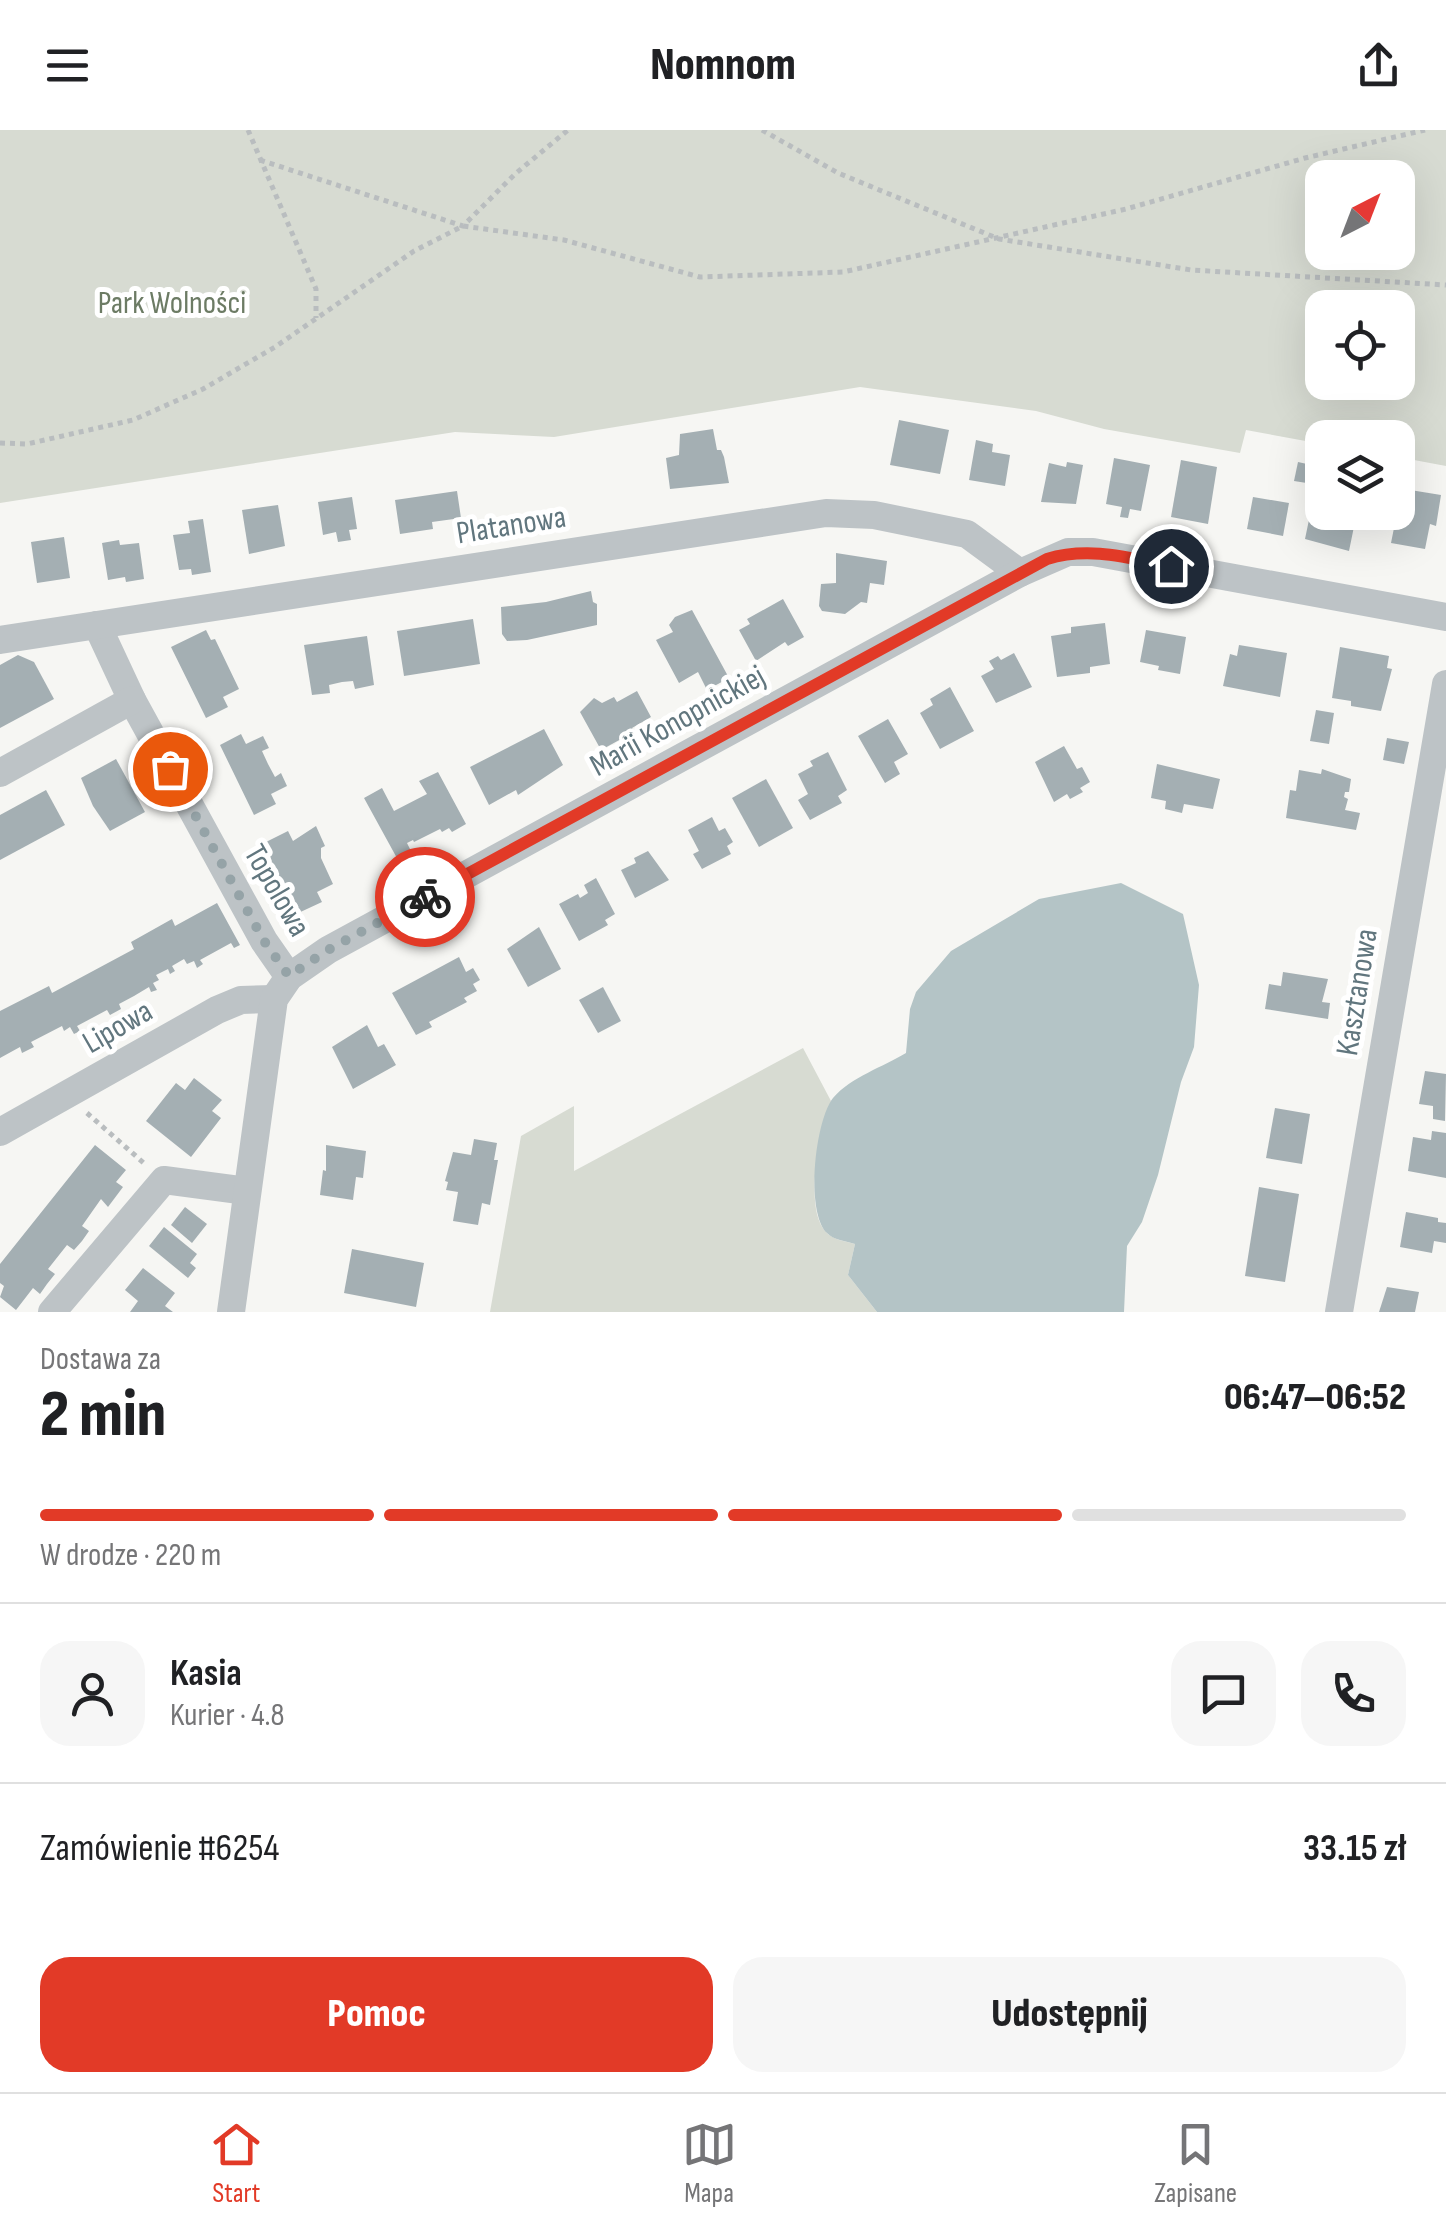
<!DOCTYPE html>
<html lang="pl">
<head>
<meta charset="utf-8">
<style>
	:root { --surface:#fff; --page:#f6f6f6; --text:#202124; --muted:#757577; --line:#e0e0e0; --accent:#e23a27 }
	body { margin:0; font-family:"Sofia Sans Condensed",sans-serif; background:var(--page); color:var(--text); height:100vh; display:flex; flex-direction:column; font-size:38px; white-space:nowrap }
	* { box-sizing:border-box; margin:0 }
	p { font-size:32px; color:var(--muted) }
	.icon { flex:none; width:55px; height:55px; fill:none; stroke:currentColor; stroke-width:2; stroke-linecap:round; stroke-linejoin:round }
	.map { position:relative; height:1182px; overflow:hidden }
	.details { display:flex; flex-direction:column; background:var(--surface); flex:1 }
	.details>* { flex:none }
	.needle { width:65px; rotate:42deg }
	.tools { position:absolute; left:1305px; top:30px; display:grid; gap:20px }
	.tools a { display:grid; place-items:center; width:110px; height:110px; border-radius:20px; background:var(--surface); box-shadow:0 10px 40px #0002; font-size:50px }
	.pin { position:absolute; display:grid; place-items:center; width:85px; height:85px; color:#fff; margin:-42px; border:5px solid #fff; border-radius:50%; box-shadow:0 2px 10px #0007 }
	.courier { position:absolute; display:grid; place-items:center; width:100px; height:100px; margin:-50px; border:8px solid #e23a27; border-radius:50%; background:#fff; color:#222; box-shadow:0 2px 12px #0007 }
	.summary em { font-style:normal; font-weight:800 }
	.summary div { display:flex; flex-direction:column-reverse }
	.summary { display:flex; align-items:center; justify-content:space-between; height:170px; padding:0 40px }
	h1 { font-size:65px; font-weight:800; line-height:75px }
	.bar { display:grid; grid-template-columns:repeat(4,1fr); gap:15px 10px; align-content:center; height:120px; padding:0 40px }
	.bar i { height:12px; border-radius:8px; background:var(--line) }
	.bar .selected { background:var(--accent) }
	.bar p { grid-column:span 4 }
	.line { display:flex; align-items:center; gap:25px; padding:0 40px; border-top:2px solid var(--line) }
	.line div { flex:1 }
	.round { display:grid; place-items:center; flex:none; width:105px; height:105px; border-radius:30px; background:var(--page) }
	.action { display:flex; gap:20px; margin-top:auto; padding:20px 40px }
	.action a { flex:1; height:115px; border-radius:30px; background:var(--accent); color:#fff; font-size:40px; font-weight:800; line-height:115px; text-align:center }
	.action a+a { background:var(--page); color:var(--text) }
	header { display:flex; justify-content:space-between; align-items:center; height:130px; padding:0 40px; background:var(--surface); font-size:45px; font-weight:800 }
	.dock { display:flex; justify-content:space-around; align-items:center; height:140px; border-top:2px solid var(--line); background:var(--surface); font-size:28px; color:var(--muted) }
	.dock a { display:grid; justify-items:center; gap:5px }
	.dock .selected { color:var(--accent) }
	.map>svg:first-child { display:block }
	.green { fill:#d7dbd2; fill-rule:evenodd }
	.water { fill:#b4c4c6 }
	.building { fill:#a4afb3 }
	.lines { fill:none; stroke-linecap:round; stroke-linejoin:round }
	.path { stroke:#b9bdbf; stroke-width:5; stroke-dasharray:5 5; stroke-linecap:butt }
	.street { stroke:#bdc3c6; stroke-width:28 }
	.done { stroke:#95a3a7; stroke-width:10; stroke-dasharray:0 18 }
	.route { stroke:#e23a27; stroke-width:12 }
	.labels { text-anchor:middle; stroke-width:10; stroke-linejoin:round; paint-order:stroke }
	.park-label { font-size:32px; fill:#6c7b64; stroke:#fff }
	.street-label { font-size:32px; fill:#61767e; stroke:#fff }
</style>
</head>
<body>
<header><svg class="icon" aria-label="menu" viewBox="0 0 24 24"><path d="M4 6h16M4 12h16M4 18h16"/></svg>Nomnom<svg class="icon" aria-label="share" viewBox="0 0 24 24"><path d="M12 15V3M7 8l5-5 5 5M5 13v7h14v-7"/></svg></header>
<div class="map">
<svg width="1446" height="1182" viewBox="0 0 1446 1182">
	<rect width="100%" height="100%" fill="#f6f6f3"/>
	<g class="green">
		<path d="M0 0H1446V336L1398 327V308H1322V314L1246 300 1240 323 1104 299 1036 281 860 257 554 307 455 302 0 373ZM1322 48H1398V122H1322ZM1322 178H1398V252H1322Z"/>
		<path d="M803 918 831 971C820 1001 803 1078 826 1102 833 1110 845 1111 855 1114L848 1145 877 1182H490L521 1006 574 976V1041Z"/>
	</g>
	<path class="water" d="M1121 753 1183 784 1199 855 1194 917 1181 952 1158 1045 1142 1092 1127 1116 1124 1182H877L848 1145 855 1114C846 1111 833 1110 827 1103 805 1082 815 991 833 968 851 947 883 937 906 923L910 879 916 862 951 821 1039 769Z"/>
	<g class="building">
		<path d="M899 290 949 300 940 344 890 335Z"/>
		<path d="M713 299 717 320H721L724 327 729 353 670 359 666 328 679 325 680 304Z"/>
		<path d="M976 310 993 314 992 322 1010 325 1005 356 969 350Z"/>
		<path d="M1114 328 1150 335 1141 381 1130 379 1128 388 1120 387 1122 377 1106 374Z"/>
		<path d="M1181 330 1217 337 1208 394 1171 387Z"/>
		<path d="M1067 332 1083 335 1076 374 1041 372 1049 333 1066 337Z"/>
		<path d="M1298 332 1316 336 1313 354 1294 351Z"/>
		<path d="M1398 358 1441 365 1436 396 1430 394 1425 419 1391 413 1394 398 1390 397 1393 382H1398Z"/>
		<path d="M457 361 461 388 432 392 433 399 400 404 395 370Z"/>
		<path d="M1319 361 1322 362V382H1357L1349 421 1305 409 1311 380 1315 381Z"/>
		<path d="M352 367 357 399 349 400 351 410 338 412 336 402 323 405 318 372Z"/>
		<path d="M1253 367 1289 373 1283 406 1247 399Z"/>
		<path d="M278 375 285 416 249 424 242 380Z"/>
		<path d="M203 389 211 442 192 445 191 439 179 440 173 405 190 403 188 391Z"/>
		<path d="M64 407 70 448 37 453 31 412Z"/>
		<path d="M119 410 120 415 139 413 144 449 126 452 125 447 108 450 102 413Z"/>
		<path d="M836 423 887 431 884 455 870 453 867 473 861 472 845 484 822 481 819 476 821 454 836 453Z"/>
		<path d="M591 461 593 472 597 474V495L527 510 507 511 502 504 501 477 546 472Z"/>
		<path d="M783 469 804 507 788 516 785 512 756 531 739 500 750 494 747 489Z"/>
		<path d="M692 480 729 548 707 560 698 542 679 553 656 510 673 502 669 495 675 487Z"/>
		<path d="M473 489 480 534 404 546 397 501Z"/>
		<path d="M1105 493 1110 534 1090 537V543L1057 547 1051 506 1071 503V497Z"/>
		<path d="M206 500 211 510 215 509 239 559 223 567 228 577 206 588 171 517Z"/>
		<path d="M1146 500 1186 507 1180 544 1158 540 1159 536 1140 532Z"/>
		<path d="M367 506 374 555 355 559 353 551 342 552 329 555 330 563 312 565 304 515Z"/>
		<path d="M1239 515 1287 523 1280 567 1223 556 1230 524 1237 526Z"/>
		<path d="M1340 517 1389 526 1387 538 1392 539 1381 581 1351 576V571L1332 568Z"/>
		<path d="M1014 523 1032 557 996 573 981 546 994 539 989 531 998 526 1001 530Z"/>
		<path d="M18 525 34 532 54 569 0 598V535Z"/>
		<path d="M950 557 974 601 940 619 920 583 933 575 930 569Z"/>
		<path d="M637 561 651 587 632 598 634 602 601 620 580 582 594 568 602 573 614 567 617 572Z"/>
		<path d="M1316 580 1334 583 1329 614 1310 611Z"/>
		<path d="M888 589 908 624 894 632 900 644 885 653 858 606Z"/>
		<path d="M544 599 563 635 518 665 516 660 489 675 470 637Z"/>
		<path d="M241 604 246 614 263 606 269 618 262 621 268 634 275 647 281 643 287 656 271 664 276 674 254 685 220 615Z"/>
		<path d="M1387 608 1409 612 1404 634 1383 630Z"/>
		<path d="M1064 616 1077 639 1082 637 1090 652 1080 658 1083 662 1070 669 1067 664 1054 672 1035 632Z"/>
		<path d="M828 622 847 660 838 666 842 673 810 690 798 670 808 664 798 644 813 636 810 631Z"/>
		<path d="M116 629 145 682 110 701 93 676 81 648Z"/>
		<path d="M1157 634 1220 649 1213 679 1184 674 1182 683 1165 679 1166 671 1151 668Z"/>
		<path d="M1322 639 1351 649 1349 662H1345L1344 667 1348 669 1345 680 1360 683 1356 700 1286 688 1290 660 1296 661 1299 640 1321 644Z"/>
		<path d="M438 642 466 694 452 702 449 698 442 702 440 699 414 712 413 710 407 713 412 723 398 730 364 668 382 658 394 681 427 664 419 651Z"/>
		<path d="M766 649 793 698 759 717 732 668Z"/>
		<path d="M46 660 65 695 0 730V685Z"/>
		<path d="M712 687 719 701 725 698 733 712 727 716 731 724 702 739 693 724 699 721 688 700Z"/>
		<path d="M316 696 325 716 321 718V728L333 754 317 762 322 772 294 785 260 715 288 701 293 711Z"/>
		<path d="M648 721 669 750 635 768 621 740 636 733 634 728Z"/>
		<path d="M596 748 615 784 605 790 608 795 579 811 559 774 578 764 580 768 588 763 584 755Z"/>
		<path d="M217 773 240 815 234 818 231 813 200 830 203 834 197 838 194 831 187 834 184 829 172 836 175 841 170 844 168 839 156 845 159 850 153 853 157 860 151 862 149 857 134 866 119 874 121 879 110 885 107 880 77 896 80 901 74 904 70 897 64 901 62 896 31 912 34 917 22 923 20 917 0 928V881L49 856 52 863 134 819 131 812 172 789 175 796Z"/>
		<path d="M539 797 561 839 528 857 507 819Z"/>
		<path d="M459 827 466 842 473 838 480 850 473 854 477 861 464 868 467 872 429 892 432 897 416 905 392 863Z"/>
		<path d="M1283 842 1328 849 1322 872 1330 873 1328 889 1265 879 1269 854 1281 856Z"/>
		<path d="M603 857 621 891 598 903 579 870Z"/>
		<path d="M367 895 378 917 384 914 396 935 353 959 332 917Z"/>
		<path d="M1425 941 1446 944 1445 991 1433 989V976L1419 974Z"/>
		<path d="M194 948 222 970 212 981 221 988 191 1027 146 991 176 953 185 960Z"/>
		<path d="M1275 978 1310 984 1302 1034 1266 1028Z"/>
		<path d="M1432 1001 1446 1003V1048L1408 1041 1413 1007 1431 1010Z"/>
		<path d="M474 1009 497 1013 494 1030H498L490 1075 482 1073 478 1095 453 1091 458 1062 446 1060 448 1052 445 1051 453 1022 471 1025Z"/>
		<path d="M95 1015 126 1040 116 1052 123 1057 108 1077 101 1069 82 1096 89 1101 82 1111 74 1120 67 1115 48 1139 55 1144 47 1154 40 1164 33 1158 16 1180 0 1167 4 1156 0 1153V1134Z"/>
		<path d="M326 1015 366 1021 363 1048 356 1047 353 1070 320 1065 323 1040 326 1041Z"/>
		<path d="M1259 1057 1299 1064 1285 1152 1245 1146Z"/>
		<path d="M185 1077 207 1094 192 1113 171 1095Z"/>
		<path d="M1406 1082 1438 1088V1092L1446 1093V1113L1434 1111 1432 1123 1400 1117Z"/>
		<path d="M164 1097 197 1124 190 1133 196 1138 188 1148 149 1116Z"/>
		<path d="M352 1119 424 1133 416 1177 344 1163Z"/>
		<path d="M143 1138 175 1163 165 1176 173 1182H130L138 1171 125 1160Z"/>
		<path d="M1387 1157 1419 1162 1415 1182H1379Z"/>
	</g>
	<g class="lines">
		<g class="path">
			<path d="M248 0 316 159V188"/>
			<path d="M762 0 838 43 999 109 1191 140 1446 155"/>
			<path d="M260 30 463 96 515 44 568 0"/>
			<path d="M0 313 27 314 133 290 203 259 275 217 414 121 463 96 564 110 700 147 843 142 1126 79 1305 28 1425 0"/>
			<path d="M87 983 146 1035"/>
		</g>
		<g class="street">
			<path d="M97 495 132 570 264 811 289 847"/>
			<path d="M0 510 826 383 874 385 967 404 1020 443"/>
			<path d="M0 643 132 570"/>
			<path d="M0 1002 217 880 241 870 274 869"/>
			<path d="M52 1182 164 1050 247 1061"/>
			<path d="M231 1182 274 869 289 847 328 820 1020 443 1068 422H1093L1446 487"/>
			<path d="M1339 1182 1446 554"/>
		</g>
	</g>
	<g class="lines">
		<path class="done" d="M170 639 264 811 289 846 328 820 425 767"/>
		<path class="route" d="M425 767 1047 429C1089 416 1129 428 1171 436"/>
	</g>
	<g class="labels">
		<g class="park-label">
			<text x="172" y="183">Park Wolności</text>
		</g>
		<g class="street-label">
			<text transform="translate(511 394) rotate(-9)" y="11">Platanowa</text>
			<text transform="translate(677 590) rotate(-29)" y="11">Marii Konopnickiej</text>
			<text transform="translate(278 760) rotate(60)" y="11">Topolowa</text>
			<text transform="translate(1356 862) rotate(-81)" y="11">Kasztanowa</text>
			<text transform="translate(117 896) rotate(-30)" y="11">Lipowa</text>
		</g>
	</g>
</svg>
<div class="tools">
<a><svg class="needle" viewBox="-14 -14 28 28"><path d="M0-13l5 13h-10z" fill="#e53935"/><path d="M0 13l5-13h-10z" fill="#757577"/></svg></a>
<a><svg class="icon" aria-label="locate" viewBox="0 0 24 24"><circle cx="12" cy="12" r="6"/><path d="M12 2v4M12 18v4M2 12h4M18 12h4"/></svg></a>
<a><svg class="icon" aria-label="layers" viewBox="0 0 24 24"><path d="M12 4l9 5-9 5-9-5zM3 14l9 5 9-5"/></svg></a>
</div>
<div class="pin" style="left:170px;top:639px;background:#ea580c"><svg class="icon" aria-label="bag" viewBox="0 0 24 24"><path d="M5 8h14l-1 12H6zM9 8a3 3 0 0 1 6 0"/></svg></div>
<div class="pin" style="left:1171px;top:436px;background:#1f2937"><svg class="icon" aria-label="home" viewBox="0 0 24 24"><path d="M3 11l9-7 9 7M6 9v11h12V9"/></svg></div>
<div class="courier" style="left:425px;top:767px"><svg class="icon" aria-label="bike" viewBox="0 0 24 24"><circle cx="6" cy="16" r="4"/><circle cx="18" cy="16" r="4"/><path d="M6 16l4-8h5l3 8M10 8l3 8H6M13 5h3"/></svg></div>
</div>
<section class="details">
<div class="summary"><div><h1>2 min</h1><p>Dostawa za</p></div><em>06:47–06:52</em></div>
<div class="bar"><i class="selected"></i><i class="selected"></i><i class="selected"></i><i></i><p>W drodze · 220 m</p></div>
<div class="line" style="height:180px"><a class="round"><svg class="icon" aria-label="person" viewBox="0 0 24 24"><circle cx="12" cy="8" r="4"/><path d="M4 21q1-7 8-7t8 7"/></svg></a><div><b>Kasia</b><p>Kurier · 4.8</p></div><a class="round"><svg class="icon" aria-label="chat" viewBox="0 0 24 24"><path d="M4 5h16v11H9l-5 4z"/></svg></a><a class="round"><svg class="icon" aria-label="phone" viewBox="0 0 24 24"><path d="M5 4h4l2 5-3 2q2 4 5 5l2-3 5 2v4C11 20 4 13 5 4z"/></svg></a></div>
<div class="line" style="height:130px"><div>Zamówienie #6254</div><b>33.15 zł</b></div>
<div class="action"><a>Pomoc</a><a>Udostępnij</a></div>
</section>
<nav class="dock">
<a class="selected"><svg class="icon" aria-label="home" viewBox="0 0 24 24"><path d="M3 11l9-7 9 7M6 9v11h12V9"/></svg>Start</a>
<a><svg class="icon" aria-label="map" viewBox="0 0 24 24"><path d="M3 6l6-2 6 2 6-2v14l-6 2-6-2-6 2zM9 4v14M15 6v14"/></svg>Mapa</a>
<a><svg class="icon" aria-label="saved" viewBox="0 0 24 24"><path d="M7 4h10v16l-5-4-5 4z"/></svg>Zapisane</a>
</nav>
</body>
</html>
